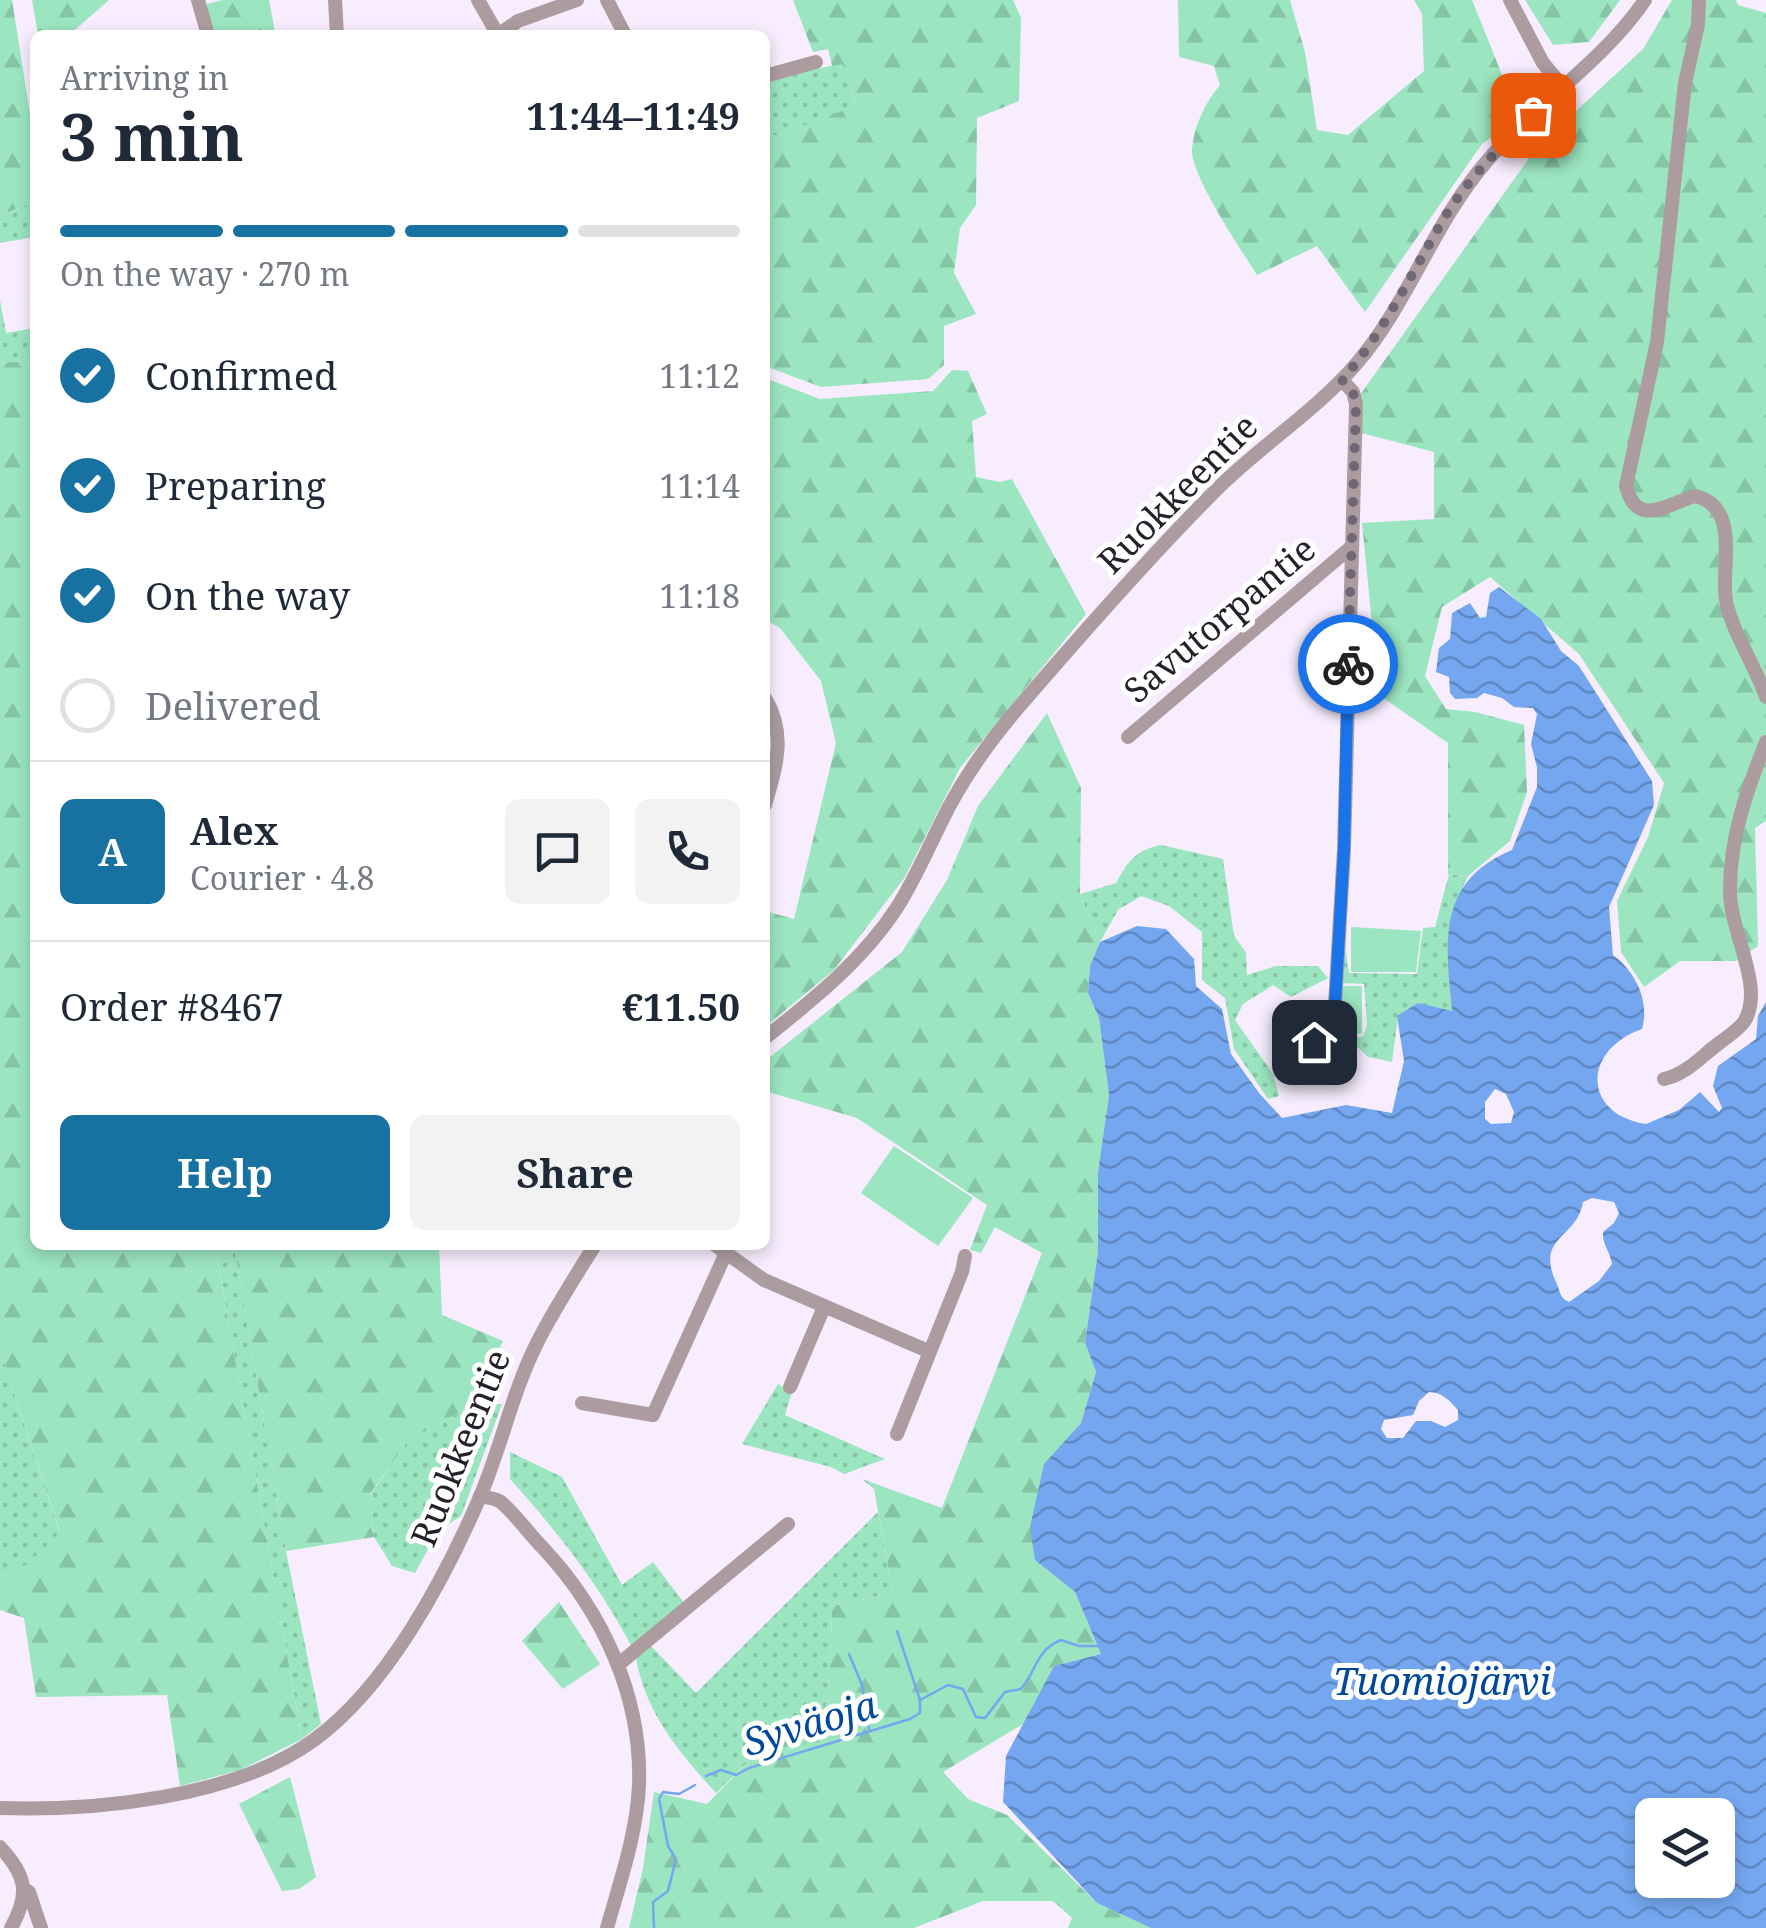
<!DOCTYPE html>
<html lang="en">
<head>
<meta charset="utf-8">
<style>
	:root { --surface:#fff; --page:#f2f2f3; --text:#1f2937; --muted:#747a83; --line:#e0e1e3; --accent:#1872a1 }
	body { margin:0; font-family:"Noto Serif",serif; background:var(--page); color:var(--text); height:100vh; display:flex; flex-direction:column; font-size:38px; white-space:nowrap }
	* { box-sizing:border-box; margin:0 }
	p { font-size:32px; color:var(--muted) }
	.icon { flex:none; width:55px; height:55px; fill:none; stroke:currentColor; stroke-width:2; stroke-linecap:round; stroke-linejoin:round }
	.map { position:relative; flex:1; overflow:hidden }
	.panel { position:absolute; left:30px; top:30px; width:740px; height:1220px; display:flex; flex-direction:column; background:var(--surface); border-radius:15px; box-shadow:0 5px 15px #0003 }
	.panel>* { flex:none }
	.controls { position:absolute; left:1635px; top:1798px; display:grid; gap:20px }
	.controls a { display:grid; place-items:center; width:100px; height:100px; border-radius:15px; background:var(--surface); box-shadow:0 5px 15px #0003; font-size:50px }
	.pin { position:absolute; display:grid; place-items:center; width:85px; height:85px; color:#fff; margin:-42px; border-radius:20px; box-shadow:0 5px 15px #0006 }
	.courier { position:absolute; display:grid; place-items:center; width:100px; height:100px; margin:-50px; border:8px solid #1a73e8; border-radius:50%; background:#fff; color:#222; box-shadow:0 2px 12px #0007 }
	.overview em { font-style:normal; font-weight:700 }
	.overview div { display:flex; flex-direction:column-reverse }
	.overview { display:flex; align-items:center; justify-content:space-between; height:170px; padding:0 30px }
	h1 { font-size:65px; font-weight:700; line-height:75px }
	.bar { display:grid; grid-template-columns:repeat(4,1fr); gap:15px 10px; align-content:center; height:120px; padding:0 30px }
	.bar i { height:12px; border-radius:8px; background:var(--line) }
	.bar .on { background:var(--accent) }
	.bar p { grid-column:span 4 }
	.line { display:flex; align-items:center; gap:25px; padding:0 30px; border-top:2px solid var(--line) }
	.line div { flex:1 }
	.round { display:grid; place-items:center; flex:none; width:105px; height:105px; border-radius:15px; background:var(--page) }
	ol { padding:0 30px; list-style:none }
	li { display:flex; align-items:center; gap:30px; height:110px }
	li p { margin-inline-start:auto }
	li .icon { padding:10px; border-radius:50%; background:var(--accent); color:#fff; stroke-width:4 }
	li:last-child { color:var(--muted) }
	li i { width:55px; height:55px; border:5px solid var(--line); border-radius:50% }
	.button { display:flex; gap:20px; margin-top:auto; padding:20px 30px }
	.button a { flex:1; height:115px; border-radius:15px; background:var(--accent); color:#fff; font-size:40px; font-weight:700; line-height:115px; text-align:center }
	.button a+a { background:var(--page); color:var(--text) }
	.map>svg:first-child { display:block }
	.grass { fill:url(#grass-dots) }
	.forest { fill:url(#forest-firs) }
	.green { fill:#9be5c0 }
	.water { fill:url(#water-waves); fill-rule:evenodd }
	.lines { fill:none; stroke-linecap:round; stroke-linejoin:round }
	.stream { stroke:#74a7f0; stroke-width:2.5 }
	.minor { stroke:#ac9ca0; stroke-width:14 }
	.done { stroke:#6f6874; stroke-width:10; stroke-dasharray:0 18 }
	.route { stroke:#1a73e8; stroke-width:12 }
	.labels { text-anchor:middle; stroke-width:10; stroke-linejoin:round; paint-order:stroke }
	.street-label { font-size:35px; fill:#26202a; stroke:#fff }
	.water-label { font-size:38px; font-style:italic; fill:#01489c; stroke:#fff }
</style>
</head>
<body>
<div class="map">
<svg width="1766" height="1928" viewBox="0 0 1766 1928">
	<defs>
		<pattern id="grass-dots" width="8" height="8" patternUnits="userSpaceOnUse" patternTransform="scale(2.5)"><rect width="8" height="8" fill="#9be5c0"/><path d="M2 2h.1M6 6h.1" fill="none" stroke="#85c4a5" stroke-width="1.8" stroke-linecap="round"/></pattern>
		<pattern id="forest-firs" width="22" height="20" patternUnits="userSpaceOnUse" patternTransform="scale(2.5)"><rect width="22" height="20" fill="#9be5c0"/><path d="M5 1l3.5 6h-7zM16 11l3.5 6h-7z" fill="#85c4a5"/></pattern>
		<pattern id="water-waves" width="16" height="10" patternUnits="userSpaceOnUse" patternTransform="scale(2.5)"><rect width="16" height="10" fill="#74a7f0"/><path d="M0 5q4-4 8 0t8 0" fill="none" stroke="#5f88c3"/></pattern>
	</defs>
	<rect width="100%" height="100%" fill="#f7edfe"/>
	<g class="grass">
		<path d="M844 63 856 107 777 135H765V80Z"/>
		<path d="M35 202V237L0 243V215Z"/>
		<path d="M0 300 6 333 35 328V360L0 363Z"/>
		<path d="M1161 845 1223 859 1234 936 1246 952 1247 975 1276 966H1318L1328 978 1291 997 1273 985 1243 1004 1235 1020 1273 1074 1279 1096 1268 1099 1234 1049 1225 998 1202 980V932L1169 906 1141 896 1118 910 1100 942 1080 894 1116 883C1128 861 1136 850 1161 845Z"/>
		<path d="M1449 874 1468 876C1446 919 1447 964 1452 1011L1398 1016 1392 1062 1368 1057 1349 1039 1363 1036 1367 1026 1364 984 1342 983 1343 931 1349 973 1417 974 1423 928 1435 927Z"/>
		<path d="M215 1245H234L286 1551 321 1724 302 1739Z"/>
		<path d="M0 1350 60 1533 19 1572 0 1576Z"/>
		<path d="M778 1384 792 1392 785 1415 885 1459 844 1474 831 1467 742 1444Z"/>
		<path d="M502 1404 461 1516 438 1531 415 1573 392 1566 374 1537 370 1495 408 1441 473 1405Z"/>
		<path d="M510 1452 562 1477 622 1585 653 1562 685 1604 633 1649C600 1586 558 1532 510 1479Z"/>
		<path d="M878 1512 893 1593 832 1606 829 1700 802 1749 751 1759 716 1793C679 1752 646 1714 636 1658L651 1646 696 1693Z"/>
	</g>
	<g class="forest">
		<path d="M0 0H12L35 146V202L0 215Z"/>
		<path d="M32 0H109L69 35H38Z"/>
		<path d="M223 0H269L275 32 215 35 206 4Z"/>
		<path d="M793 0H1013L1021 18 1019 101 977 118 976 205 960 228 954 273 976 314 944 326V365L928 379 821 387 765 366V135H777L856 106 844 64 832 66 828 49 813 52Z"/>
		<path d="M1178 0H1290L1305 52 1317 130 1348 135 1424 71 1422 14 1414 0H1472L1519 117 1482 144 1365 312 1317 246 1257 275C1242 251 1190 175 1192 149 1194 126 1205 103 1220 85L1214 66 1179 57Z"/>
		<path d="M1525 0H1620L1589 42 1553 45Z"/>
		<path d="M1672 0H1736L1738 5 1766 13V821L1755 828 1758 946 1736 961H1680L1644 987 1621 952 1617 901 1648 837 1664 783 1579 654 1490 577 1442 607 1425 676 1446 709 1475 712 1524 725 1527 792 1510 841 1468 876 1448 874V743L1379 695 1362 523 1434 519V452L1358 432 1357 399 1537 147 1643 49Z"/>
		<path d="M35 360V1245H215L302 1739 240 1770 180 1786 167 1695 36 1697 24 1618 0 1610V1576L19 1572 60 1532 0 1350V363Z"/>
		<path d="M952 370 968 371 987 414 972 421 976 477 1000 482 1012 479 1086 614 960 768 905 877 834 970 765 1027V911L794 919 836 743 821 681 780 628 765 619V378L820 399 933 391Z"/>
		<path d="M1047 713 1081 788 1080 894 1100 942 1090 966 1088 993 1099 1018 1109 1095 1098 1172V1251L1085 1343 1096 1372 1081 1423 1044 1465 1035 1560 1075 1592 1101 1654 1054 1666 1028 1721 943 1772 968 1799 1007 1815 1097 1903 1151 1928H1068L1072 1918 1053 1901H983L914 1928H629L643 1868 654 1792 707 1804 751 1759 802 1748 829 1700 832 1606 893 1593 874 1489 862 1479 942 1508 1042 1253 995 1227 981 1253 970 1250 987 1205 857 1118 765 1091V1061L902 952 947 880 978 806Z"/>
		<path d="M234 1245H439L442 1315 503 1341 473 1405 408 1441 370 1494 374 1537 286 1551Z"/>
		<path d="M559 1602 600 1664 563 1689 522 1641Z"/>
		<path d="M290 1777 316 1877 299 1889 282 1891 239 1804Z"/>
	</g>
	<g class="green">
		<path d="M1351 927 1421 931 1416 972H1351Z"/>
		<rect x="1339" y="986" width="23" height="48"/>
		<path d="M894 1146 973 1198 938 1246 861 1193Z"/>
	</g>
	<path class="water" d="M1499 587 1541 619 1561 651 1579 666 1652 781 1654 805 1609 907 1613 955C1636 972 1650 1002 1642 1029 1582 1050 1582 1114 1646 1124L1679 1110 1700 1092 1719 1112 1722 1108 1713 1086 1718 1066 1756 1039 1758 1016 1766 1002V1928H1151L1097 1903 1003 1802 1006 1756 1054 1666 1101 1654 1075 1592 1035 1560 1030 1527 1044 1464 1081 1423 1096 1372 1085 1343 1098 1251V1172L1109 1095 1099 1018 1088 993 1090 966 1100 942 1137 926 1166 929 1194 959 1196 986 1222 1009 1231 1054 1259 1093 1282 1118 1346 1105 1392 1113 1404 1061 1397 1016 1418 1003 1452 1011C1445 941 1437 881 1512 850L1537 787V767L1531 744 1537 714 1533 708 1514 707 1502 698 1484 693 1477 698 1455 699 1450 693 1449 677 1436 672 1439 648 1450 639 1452 613 1470 603 1480 618 1486 617 1490 593ZM1495 1089 1506 1094 1514 1112 1511 1123 1491 1124 1485 1119V1102ZM1592 1198 1614 1202 1619 1213 1614 1223 1603 1232C1602 1244 1610 1252 1612 1264L1599 1281 1569 1302C1559 1297 1561 1293 1556 1282 1535 1236 1577 1239 1583 1202ZM1429 1392C1442 1392 1450 1401 1458 1410V1420L1445 1427 1431 1421H1416L1403 1438H1387L1381 1429 1384 1420 1413 1415 1419 1401ZM1652 1815H1718V1880H1652Z"/>
	<g class="lines">
		<g class="stream">
			<path d="M897 1631 920 1700"/>
			<path d="M849 1654 862 1685 869 1729"/>
			<path d="M706 1776 721 1770 736 1775 749 1768 910 1719 920 1713V1700L948 1685 963 1689 976 1717 985 1718 1005 1692 1021 1689C1037 1670 1036 1650 1061 1640L1079 1646H1098"/>
			<path d="M654 1928 653 1902 668 1891 676 1859 668 1846 659 1799 663 1792 679 1794 695 1785"/>
		</g>
		<g class="minor">
			<path d="M198 0 208 35"/>
			<path d="M335 0 337 35"/>
			<path d="M478 0 498 35 518 21 577 0"/>
			<path d="M607 0 625 35"/>
			<path d="M1510 0 1543 63 1564 88"/>
			<path d="M1699 0 1698 24 1685 83 1657 342 1626 486C1637 530 1669 503 1695 496 1742 507 1720 569 1726 601 1733 634 1755 665 1766 697"/>
			<path d="M765 76 816 62"/>
			<path d="M765 698C787 734 776 767 765 805"/>
			<path d="M1128 737 1350 548"/>
			<path d="M765 1038C814 999 864 959 898 906 918 874 932 839 950 805 970 768 996 733 1024 701 1086 629 1150 556 1217 489 1261 445 1316 411 1357 363 1409 302 1434 222 1487 161 1536 103 1602 63 1645 0"/>
			<path d="M1314 1042 1323 1044 1333 1039 1344 849 1356 404 1353 392 1342 380"/>
			<path d="M1664 1079C1685 1074 1698 1060 1714 1047 1724 1039 1736 1032 1744 1022 1766 987 1729 932 1730 889 1730 837 1747 790 1766 742"/>
			<path d="M715 1245 764 1280 928 1351"/>
			<path d="M790 1387 824 1307"/>
			<path d="M582 1403 653 1415 725 1255"/>
			<path d="M897 1434 962 1272 965 1256"/>
			<path d="M480 1496C487 1498 497 1498 502 1503 516 1515 529 1534 543 1548 603 1612 642 1697 639 1785 637 1833 620 1882 607 1928"/>
			<path d="M619 1664 788 1524"/>
			<path d="M0 1808C96 1811 234 1798 314 1740 387 1687 444 1580 479 1499 501 1448 512 1393 537 1343 554 1309 575 1277 595 1245"/>
			<path d="M0 1847C27 1876 30 1894 11 1928"/>
			<path d="M26 1890 29 1892 41 1928"/>
		</g>
	</g>
	<g class="lines">
		<path class="done" d="M1348 664 1356 404 1353 392 1342 380C1386 330 1412 272 1446 215 1470 177 1501 146 1533 115"/>
		<path class="route" d="M1314 1042 1323 1044 1333 1039 1344 849 1348 664"/>
	</g>
	<g class="labels">
		<g class="street-label">
			<text transform="translate(1178 494) rotate(-45)" y="12">Ruokkeentie</text>
			<text transform="translate(1220 620) rotate(-40)" y="12">Savutorpantie</text>
			<text transform="translate(461 1448) rotate(-68)" y="12">Ruokkeentie</text>
		</g>
		<g class="water-label">
			<text x="1442" y="1695">Tuomiojärvi</text>
			<text transform="translate(810 1724) rotate(-17)" y="13">Syväoja</text>
		</g>
	</g>
</svg>
<div class="controls">
<a><svg class="icon" aria-label="layers" viewBox="0 0 24 24"><path d="M12 4l9 5-9 5-9-5zM3 14l9 5 9-5"/></svg></a>
</div>
<div class="pin" style="left:1533px;top:115px;background:#ea580c"><svg class="icon" aria-label="bag" viewBox="0 0 24 24"><path d="M5 8h14l-1 12H6zM9 8a3 3 0 0 1 6 0"/></svg></div>
<div class="pin" style="left:1314px;top:1042px;background:#1f2937"><svg class="icon" aria-label="home" viewBox="0 0 24 24"><path d="M3 11l9-7 9 7M6 9v11h12V9"/></svg></div>
<div class="courier" style="left:1348px;top:664px"><svg class="icon" aria-label="bike" viewBox="0 0 24 24"><circle cx="6" cy="16" r="4"/><circle cx="18" cy="16" r="4"/><path d="M6 16l4-8h5l3 8M10 8l3 8H6M13 5h3"/></svg></div>
<section class="panel">
<div class="overview"><div><h1>3 min</h1><p>Arriving in</p></div><em>11:44–11:49</em></div>
<div class="bar"><i class="on"></i><i class="on"></i><i class="on"></i><i></i><p>On the way · 270 m</p></div>
<ol>
<li><svg class="icon" aria-label="check" viewBox="0 0 24 24"><path d="M5 12l5 5 9-10"/></svg>Confirmed<p>11:12</p></li>
<li><svg class="icon" aria-label="check" viewBox="0 0 24 24"><path d="M5 12l5 5 9-10"/></svg>Preparing<p>11:14</p></li>
<li><svg class="icon" aria-label="check" viewBox="0 0 24 24"><path d="M5 12l5 5 9-10"/></svg>On the way<p>11:18</p></li>
<li><i></i>Delivered</li>
</ol>
<div class="line" style="height:180px"><b class="round" style="background:var(--accent);color:#fff">A</b><div><b>Alex</b><p>Courier · 4.8</p></div><a class="round"><svg class="icon" aria-label="chat" viewBox="0 0 24 24"><path d="M4 5h16v11H9l-5 4z"/></svg></a><a class="round"><svg class="icon" aria-label="phone" viewBox="0 0 24 24"><path d="M5 4h4l2 5-3 2q2 4 5 5l2-3 5 2v4C11 20 4 13 5 4z"/></svg></a></div>
<div class="line" style="height:130px"><div>Order #8467</div><b>€11.50</b></div>
<div class="button"><a>Help</a><a>Share</a></div>
</section>
</div>
</body>
</html>
